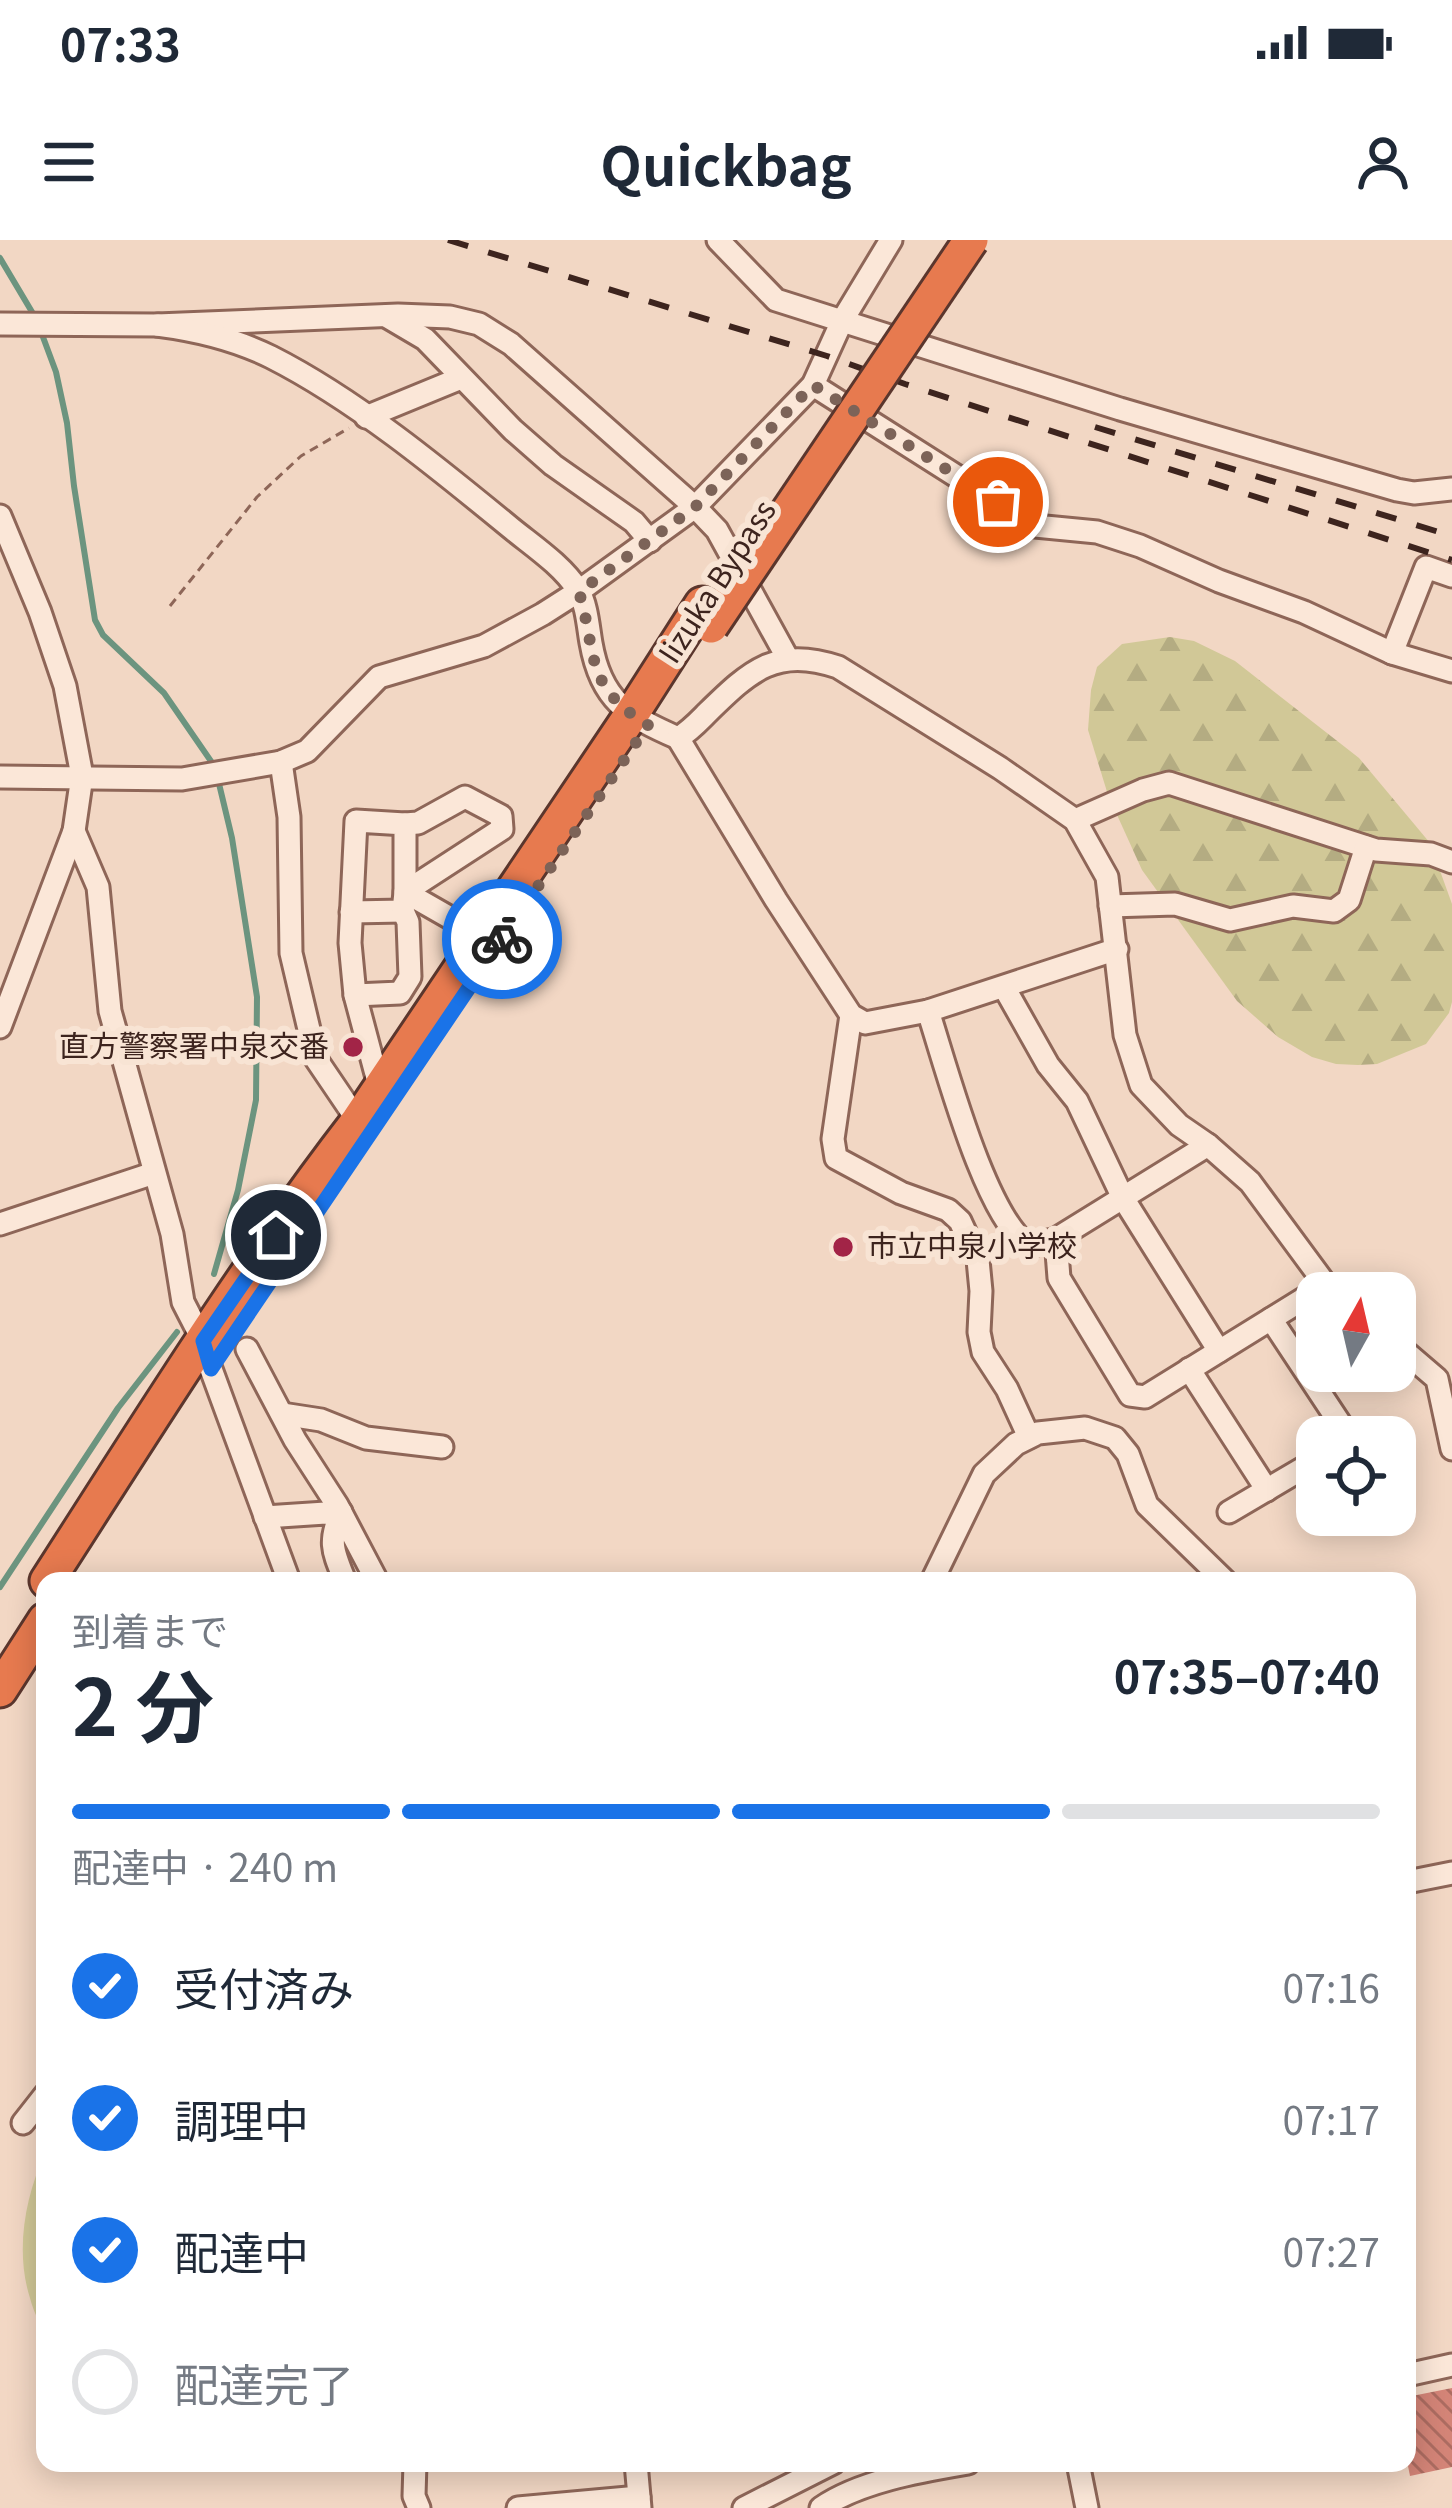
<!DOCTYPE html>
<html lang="ja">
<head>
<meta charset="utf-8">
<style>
	:root { --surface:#fff; --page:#f6f6f7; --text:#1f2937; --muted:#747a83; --line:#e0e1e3; --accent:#1a73e8 }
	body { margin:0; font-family:Georgia,"Noto Sans JP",serif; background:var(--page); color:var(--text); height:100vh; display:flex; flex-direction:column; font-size:45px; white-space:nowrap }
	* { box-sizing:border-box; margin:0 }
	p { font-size:39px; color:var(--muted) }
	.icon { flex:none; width:66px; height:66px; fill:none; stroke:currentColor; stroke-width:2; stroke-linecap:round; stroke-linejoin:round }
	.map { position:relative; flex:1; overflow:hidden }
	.drawer { position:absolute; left:36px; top:1332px; width:1380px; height:900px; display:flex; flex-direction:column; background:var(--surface); border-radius:24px; box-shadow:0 6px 30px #0003 }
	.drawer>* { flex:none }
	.needle { width:78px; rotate:8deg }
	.controls { position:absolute; left:1296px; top:1032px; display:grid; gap:24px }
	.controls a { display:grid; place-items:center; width:120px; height:120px; border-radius:24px; background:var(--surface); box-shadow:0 6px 30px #0003; font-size:60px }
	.pin { position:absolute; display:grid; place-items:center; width:102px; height:102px; color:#fff; margin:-51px; border:6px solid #fff; border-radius:50%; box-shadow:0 3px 12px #0007 }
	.courier { position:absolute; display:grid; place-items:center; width:120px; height:120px; margin:-60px; border:9px solid #1a73e8; border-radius:50%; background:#fff; color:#222; box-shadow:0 3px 15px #0007 }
	.summary em { font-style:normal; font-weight:700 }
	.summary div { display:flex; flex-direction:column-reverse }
	.summary { display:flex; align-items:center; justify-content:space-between; height:204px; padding:0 36px }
	h1 { font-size:78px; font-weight:700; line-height:90px }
	.bar { display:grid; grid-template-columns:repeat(4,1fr); gap:18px 12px; align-content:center; height:144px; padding:0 36px }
	.bar i { height:15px; border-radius:9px; background:var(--line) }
	.bar .selected { background:var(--accent) }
	.bar p { grid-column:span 4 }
	ol { padding:0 36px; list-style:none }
	li { display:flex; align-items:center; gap:36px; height:132px }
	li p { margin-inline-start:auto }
	li .icon { padding:12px; border-radius:50%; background:var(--accent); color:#fff; stroke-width:4 }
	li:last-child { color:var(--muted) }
	li i { width:66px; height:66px; border:6px solid var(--line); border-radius:50% }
	.status { display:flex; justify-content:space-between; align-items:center; height:84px; padding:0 60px; background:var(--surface); direction:ltr }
	.status svg { height:33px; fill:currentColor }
	header { display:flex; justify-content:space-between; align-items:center; height:156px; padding:0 36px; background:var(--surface); font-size:54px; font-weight:700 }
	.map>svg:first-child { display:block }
	.forest { fill:url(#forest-firs) }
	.pitch { fill:#d1c897 }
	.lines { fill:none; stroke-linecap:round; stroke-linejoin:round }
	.stream { stroke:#6c947f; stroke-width:6 }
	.building { fill:url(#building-back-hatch) }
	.minor-casing { stroke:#8e6658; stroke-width:27 }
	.highway-casing { stroke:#5b362d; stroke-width:39 }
	.path { stroke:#8e6658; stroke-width:3; stroke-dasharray:9 6; stroke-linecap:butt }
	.minor { stroke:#fbe7d8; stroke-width:21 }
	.highway { stroke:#e77a4f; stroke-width:33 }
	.rail { stroke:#3d241e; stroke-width:6; stroke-dasharray:21 21; stroke-linecap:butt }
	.highway-bridge-casing { stroke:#5b362d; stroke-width:39; stroke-linecap:butt }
	.highway-bridge { stroke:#e77a4f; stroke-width:33 }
	.done { stroke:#7c6358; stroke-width:12; stroke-dasharray:0 21.6 }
	.route { stroke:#1a73e8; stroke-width:15 }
	.poi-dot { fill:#a22447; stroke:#f8e4d4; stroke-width:4.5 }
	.labels { text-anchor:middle; stroke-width:12; stroke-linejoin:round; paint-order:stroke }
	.street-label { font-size:30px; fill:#3d241e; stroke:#f8e4d4 }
	.poi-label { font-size:30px; fill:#3d241e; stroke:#f8e4d4; text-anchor:end }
</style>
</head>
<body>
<div class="status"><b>07:33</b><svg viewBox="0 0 49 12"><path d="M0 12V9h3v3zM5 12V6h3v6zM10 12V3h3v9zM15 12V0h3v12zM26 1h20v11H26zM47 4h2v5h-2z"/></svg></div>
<header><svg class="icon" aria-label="menu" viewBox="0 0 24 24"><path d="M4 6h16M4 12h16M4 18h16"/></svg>Quickbag<svg class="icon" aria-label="person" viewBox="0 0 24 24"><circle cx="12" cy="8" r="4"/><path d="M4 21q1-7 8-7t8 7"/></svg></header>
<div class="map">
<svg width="1452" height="2268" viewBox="0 0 1452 2268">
	<defs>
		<pattern id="forest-firs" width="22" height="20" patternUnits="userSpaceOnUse" patternTransform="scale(3)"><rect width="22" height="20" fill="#d1c897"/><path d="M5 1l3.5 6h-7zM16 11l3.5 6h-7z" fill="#b4ac82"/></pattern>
		<pattern id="building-back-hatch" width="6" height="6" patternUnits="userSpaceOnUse" patternTransform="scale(3)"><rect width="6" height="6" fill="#d38477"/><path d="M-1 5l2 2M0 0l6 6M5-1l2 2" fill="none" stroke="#ac6c61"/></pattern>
	</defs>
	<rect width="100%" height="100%" fill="#f2d7c4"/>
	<path class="forest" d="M1170 397 1194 401 1235 421 1359 518 1430 603 1452 664V762L1449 773 1426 804 1377 824 1358 825 1336 824 1312 817 1278 797 1237 761 1142 630 1108 555 1088 490 1091 450 1097 427 1122 404Z"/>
	<path class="pitch" d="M45 1914V2095C40 2083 33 2071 30 2058 15 2012 25 1956 45 1914Z"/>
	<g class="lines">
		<g class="stream">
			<path d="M0 18 35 77"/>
			<path d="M40 89 56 132 67 183 74 246 95 380 103 395 164 453 215 527 232 598 257 757 256 860 238 950 214 1034"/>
			<path d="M0 1347 118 1168 177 1092"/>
		</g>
	</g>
	<path class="building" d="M1452 2148V2227L1410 2236 1407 2221V2157Z"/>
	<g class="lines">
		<defs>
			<g id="minor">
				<path d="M718 0 776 60 1120 169 1397 250 1414 253 1452 249"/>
				<path d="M386 76 425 99 513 190 553 225 634 282 650 301"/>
				<path d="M0 84 157 85 398 75 450 77 479 84 511 104 695 267 717 290 788 419"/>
				<path d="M157 85C196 90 235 99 271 117 354 159 438 228 511 288 533 306 562 325 578 350 587 365 588 386 591 403 601 461 628 476 678 498 690 491 698 482 708 472 750 431 776 406 838 427L1000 528 1075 580 1107 637 1125 795 1141 845 1179 885 1208 905 1250 942 1326 1045 1334 1053"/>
				<path d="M813 145 1035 286 1097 292 1140 306 1219 341 1304 372 1392 413 1452 431"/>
				<path d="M366 177 461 138"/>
				<path d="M0 276 40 372 65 446 82 536 74 591 0 787"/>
				<path d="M1392 413 1426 327 1452 336"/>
				<path d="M678 498 776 660 851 775 865 783 928 771 1117 709"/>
				<path d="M281 522 289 577 291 713 316 819 358 881"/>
				<path d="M0 537 182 539 281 522 307 511 379 437 484 406 543 374 579 351 695 267 813 145 842 81 891 0"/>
				<path d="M1075 580 1143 550 1169 543 1376 610 1431 614 1452 622"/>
				<path d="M74 591 98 647 110 771 172 994 183 1062 203 1101 211 1129 289 1341"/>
				<path d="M1110 666 1175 664 1230 680 1293 666 1334 671 1349 660 1366 607"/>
				<path d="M351 672 403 671 405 652 502 589 501 576 465 557 418 583 405 584"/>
				<path d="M1004 747 1048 825 1077 861 1123 958 1219 1111"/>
				<path d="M355 755 400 753 410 737 408 682 403 671"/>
				<path d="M928 771C946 826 985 977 1029 1006L1056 999 1208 905"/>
				<path d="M851 775 833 899 836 918 901 953 948 970 960 981 978 1020 981 1051 979 1092 983 1112 1007 1149 1029 1197"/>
				<path d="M380 849 355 755 350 703 356 581 405 584V652L482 696"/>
				<path d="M0 984 154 933"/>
				<path d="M1056 999 1059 1038 1130 1155 1145 1157 1326 1045"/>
				<path d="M1271 1079 1349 1197"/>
				<path d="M1395 1103 1437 1139 1452 1209"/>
				<path d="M247 1109 295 1200 337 1265 377 1341"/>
				<path d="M1189 1129 1267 1250"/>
				<path d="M282 1174 321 1180 366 1198 442 1207"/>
				<path d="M1229 1272 1317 1220"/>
				<path d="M265 1277 341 1272C328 1303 333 1311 345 1341"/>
				<path d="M932 1341 984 1234 1016 1204 1038 1193 1085 1188 1115 1198 1128 1214 1147 1265 1225 1341"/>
				<path d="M1407 1642 1452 1633"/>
				<path d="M23 1883 45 1855"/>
				<path d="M1407 2135 1452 2125"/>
				<path d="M415 2223 414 2256 419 2268"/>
				<path d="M636 2223 640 2268"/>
				<path d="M1078 2223 1087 2268"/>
				<path d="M518 2268 639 2257"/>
				<path d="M744 2268 833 2223"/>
				<path d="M821 2268C860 2241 921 2231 968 2223"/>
			</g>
			<g id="highway">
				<path d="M47 1341C147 1186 245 1027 358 881L631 475 702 364"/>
				<path d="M0 1450 45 1380"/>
			</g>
		</defs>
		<use href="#minor" class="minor-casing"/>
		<use href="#highway" class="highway-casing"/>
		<path class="path" d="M170 366 257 257 301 216 349 188"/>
		<use href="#minor" class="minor"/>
		<use href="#highway" class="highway"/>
		<g class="rail">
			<path d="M448 0 827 116 905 144 1452 320"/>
			<path d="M1095 187 1452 296"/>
		</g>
		<defs>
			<path id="highway-bridge" d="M711 386 971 0"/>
		</defs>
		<use href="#highway-bridge" class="highway-bridge-casing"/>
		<use href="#highway-bridge" class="highway-bridge"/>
	</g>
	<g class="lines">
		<path class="done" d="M502 699 648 485C583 445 598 416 579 352L695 267 813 145 998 262"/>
		<path class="route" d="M276 995 203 1101 211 1129 502 699"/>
	</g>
	<g class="poi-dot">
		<circle cx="353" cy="807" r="12"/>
		<circle cx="843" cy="1007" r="12"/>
	</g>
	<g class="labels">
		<g class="street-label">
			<text transform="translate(718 342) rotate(-57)" y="10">Iizuka Bypass</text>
		</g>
		<g class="poi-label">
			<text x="329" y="817">直方警察署中泉交番</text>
			<text x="867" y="1017" text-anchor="start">市立中泉小学校</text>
		</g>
	</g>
</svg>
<div class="controls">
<a><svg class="needle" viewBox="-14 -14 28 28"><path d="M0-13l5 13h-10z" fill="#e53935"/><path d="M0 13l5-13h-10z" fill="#747a83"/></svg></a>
<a><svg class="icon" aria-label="locate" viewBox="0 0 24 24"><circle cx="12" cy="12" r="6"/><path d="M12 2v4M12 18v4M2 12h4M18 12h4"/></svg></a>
</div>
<div class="pin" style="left:998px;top:262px;background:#ea580c"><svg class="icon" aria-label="bag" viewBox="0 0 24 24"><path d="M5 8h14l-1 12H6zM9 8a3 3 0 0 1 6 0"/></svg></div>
<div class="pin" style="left:276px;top:995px;background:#1f2937"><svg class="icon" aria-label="home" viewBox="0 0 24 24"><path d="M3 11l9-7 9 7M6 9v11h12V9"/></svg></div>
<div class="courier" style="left:502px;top:699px"><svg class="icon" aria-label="bike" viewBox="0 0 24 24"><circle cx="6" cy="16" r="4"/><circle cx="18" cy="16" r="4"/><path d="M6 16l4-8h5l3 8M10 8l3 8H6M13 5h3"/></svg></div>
<section class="drawer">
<div class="summary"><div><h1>2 分</h1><p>到着まで</p></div><em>07:35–07:40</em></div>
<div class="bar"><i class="selected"></i><i class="selected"></i><i class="selected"></i><i></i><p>配達中 · 240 m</p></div>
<ol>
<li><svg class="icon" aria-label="check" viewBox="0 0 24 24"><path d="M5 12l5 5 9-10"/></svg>受付済み<p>07:16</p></li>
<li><svg class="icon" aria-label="check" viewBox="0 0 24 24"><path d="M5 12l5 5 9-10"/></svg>調理中<p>07:17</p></li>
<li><svg class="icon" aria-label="check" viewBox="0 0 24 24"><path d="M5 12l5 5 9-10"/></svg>配達中<p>07:27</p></li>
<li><i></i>配達完了</li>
</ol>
</section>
</div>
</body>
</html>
